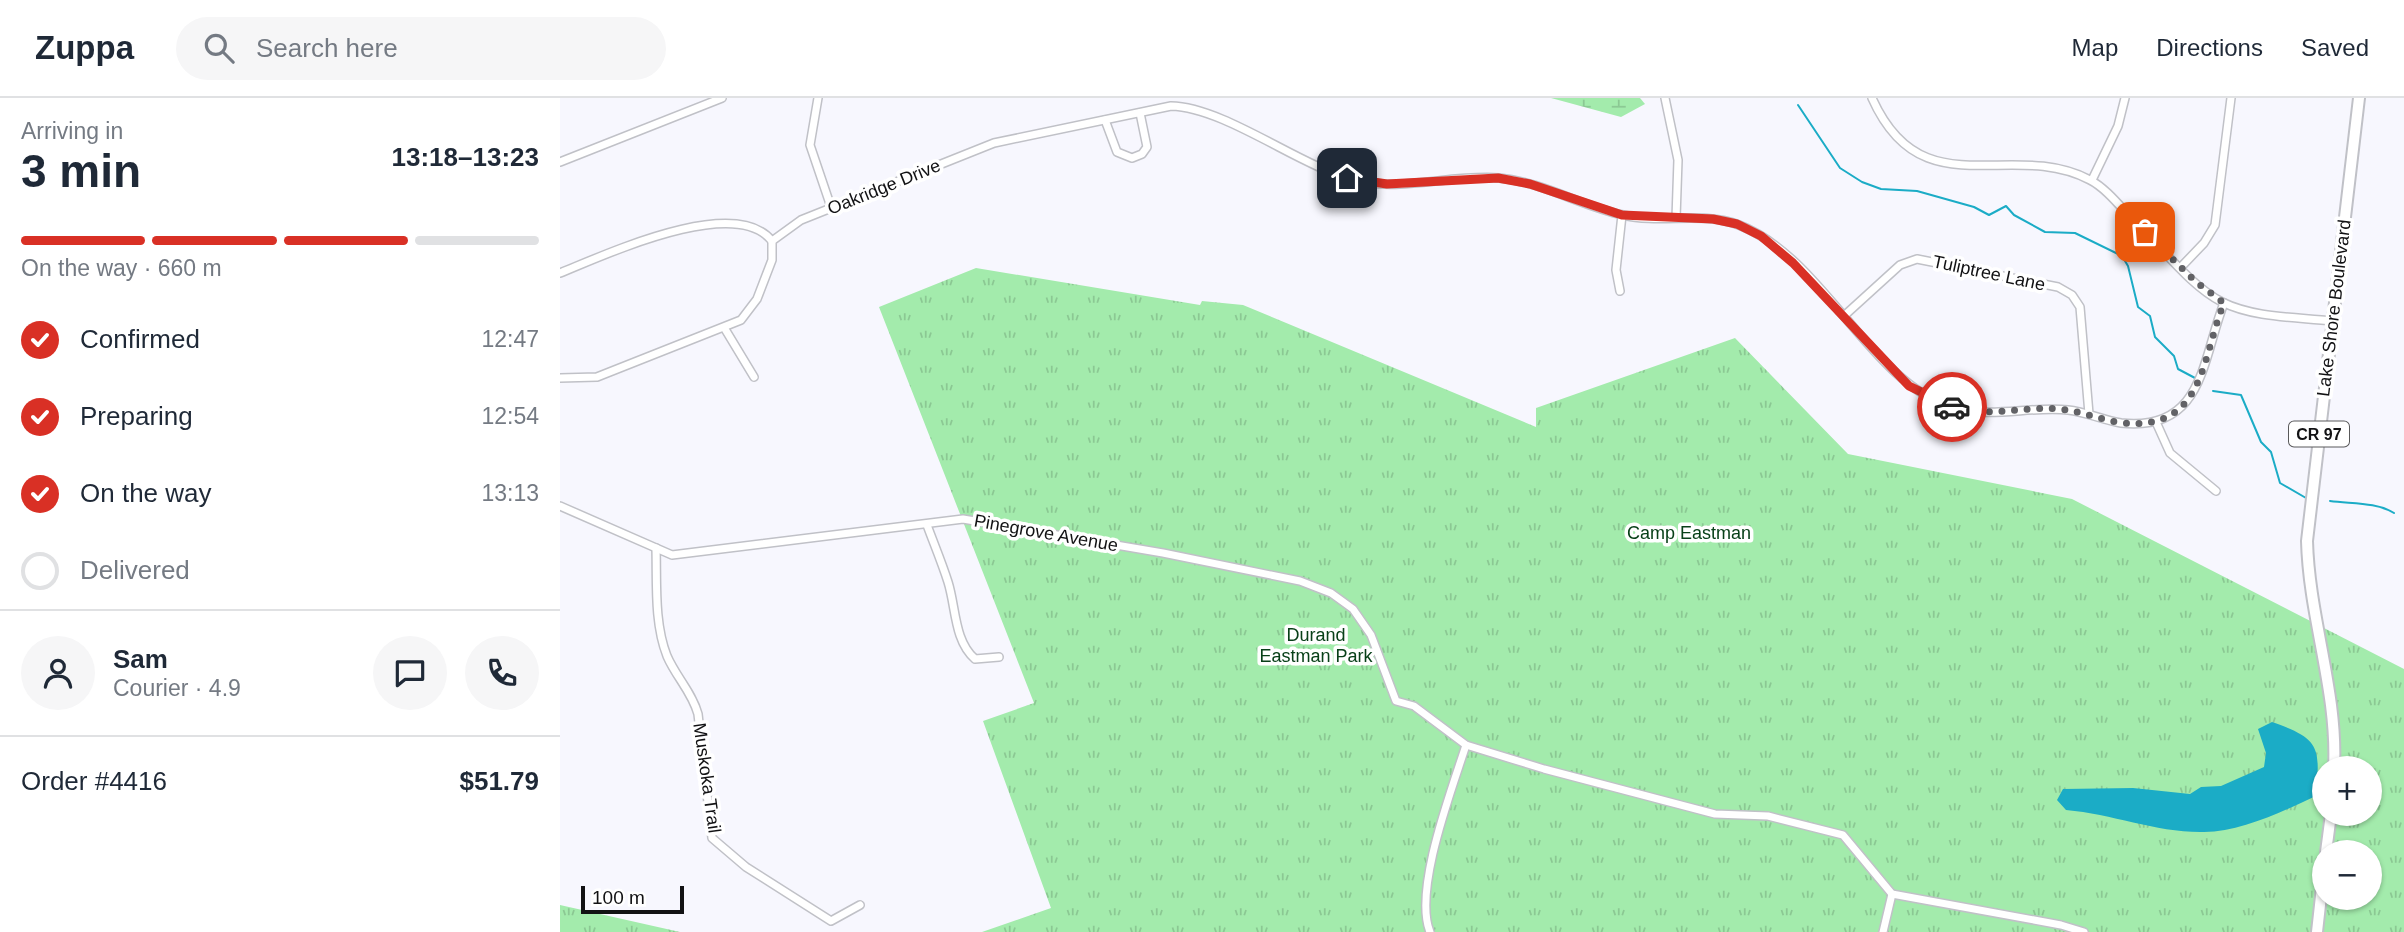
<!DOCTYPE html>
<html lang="en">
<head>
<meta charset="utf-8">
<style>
	:root { --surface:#fff; --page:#f6f6f7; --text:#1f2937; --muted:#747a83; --line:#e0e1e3; --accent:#d93025 }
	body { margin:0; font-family:Helvetica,sans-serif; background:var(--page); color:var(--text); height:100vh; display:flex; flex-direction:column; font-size:26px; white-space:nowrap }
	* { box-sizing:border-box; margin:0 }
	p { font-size:23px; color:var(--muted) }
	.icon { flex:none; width:38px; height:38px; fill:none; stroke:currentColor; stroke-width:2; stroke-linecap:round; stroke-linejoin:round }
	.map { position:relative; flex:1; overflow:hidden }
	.details { display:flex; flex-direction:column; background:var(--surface); width:560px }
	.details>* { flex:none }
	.fabs { position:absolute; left:1752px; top:658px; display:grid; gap:14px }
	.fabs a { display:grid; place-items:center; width:70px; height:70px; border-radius:50%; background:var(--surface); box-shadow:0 2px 5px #0004; font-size:35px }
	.scale { position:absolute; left:21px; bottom:18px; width:103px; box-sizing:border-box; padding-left:7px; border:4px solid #121214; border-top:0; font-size:19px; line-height:24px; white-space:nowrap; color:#121214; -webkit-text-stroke:5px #fff; paint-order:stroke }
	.pin { position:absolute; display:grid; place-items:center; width:60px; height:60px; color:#fff; margin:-30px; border-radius:14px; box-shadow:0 4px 10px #0006 }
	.courier { position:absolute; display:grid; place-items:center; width:70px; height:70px; margin:-35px; border:5px solid #d93025; border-radius:50%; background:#fff; color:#222; box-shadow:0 2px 9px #0007 }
	.overview em { font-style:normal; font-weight:700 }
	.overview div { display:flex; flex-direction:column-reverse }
	.overview { display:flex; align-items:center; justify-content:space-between; height:119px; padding:0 21px }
	h1 { font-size:46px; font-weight:700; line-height:52px }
	.bar { display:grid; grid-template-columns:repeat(4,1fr); gap:10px 7px; align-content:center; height:84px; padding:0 21px }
	.bar i { height:9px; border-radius:5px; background:var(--line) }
	.bar .current { background:var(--accent) }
	.bar p { grid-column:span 4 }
	.line { display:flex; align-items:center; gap:18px; padding:0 21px; border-top:2px solid var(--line) }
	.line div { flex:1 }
	.round { display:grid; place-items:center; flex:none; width:74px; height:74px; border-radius:37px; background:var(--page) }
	ol { padding:0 21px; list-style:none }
	li { display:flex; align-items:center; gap:21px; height:77px }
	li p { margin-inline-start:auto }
	li .icon { padding:7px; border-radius:50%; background:var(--accent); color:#fff; stroke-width:4 }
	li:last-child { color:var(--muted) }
	li i { width:38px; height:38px; border:4px solid var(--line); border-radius:50% }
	header { display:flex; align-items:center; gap:42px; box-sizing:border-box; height:98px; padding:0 35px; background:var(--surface); border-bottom:2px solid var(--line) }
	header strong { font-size:33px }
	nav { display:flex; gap:38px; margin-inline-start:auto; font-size:24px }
	.search { width:490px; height:63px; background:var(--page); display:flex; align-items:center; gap:18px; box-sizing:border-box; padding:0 24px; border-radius:38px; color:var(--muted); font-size:26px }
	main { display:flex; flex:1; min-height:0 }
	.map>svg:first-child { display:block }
	.wetland { fill:url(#wetland-marsh) }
	.park { fill:url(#park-tufts); fill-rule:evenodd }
	.water { fill:#1bacc6 }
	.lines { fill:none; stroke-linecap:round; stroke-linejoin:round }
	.stream { stroke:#1bacc6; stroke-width:2 }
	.street-casing { stroke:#c0c1c7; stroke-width:10 }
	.primary-casing { stroke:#c0c1c7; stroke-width:14 }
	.street { stroke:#fff; stroke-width:7 }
	.primary { stroke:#fff; stroke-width:10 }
	.done { stroke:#626266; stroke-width:7; stroke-dasharray:0 12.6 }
	.route { stroke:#d93025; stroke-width:9 }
	.labels { text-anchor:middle; stroke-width:7; stroke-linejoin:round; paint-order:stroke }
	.shield { fill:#fff; stroke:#59595a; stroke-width:2 }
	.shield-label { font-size:16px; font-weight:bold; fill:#121214 }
	.street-label { font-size:18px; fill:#121214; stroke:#fff }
	.park-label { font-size:18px; fill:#084018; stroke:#fff }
</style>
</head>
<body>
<header>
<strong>Zuppa</strong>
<div class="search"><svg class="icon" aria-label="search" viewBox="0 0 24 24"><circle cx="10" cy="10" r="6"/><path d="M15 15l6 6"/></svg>Search here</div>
<nav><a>Map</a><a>Directions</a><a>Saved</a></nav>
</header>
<main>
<section class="details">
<div class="overview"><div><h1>3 min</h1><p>Arriving in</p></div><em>13:18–13:23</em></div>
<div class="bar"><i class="current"></i><i class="current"></i><i class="current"></i><i></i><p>On the way · 660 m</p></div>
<ol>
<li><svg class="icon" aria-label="check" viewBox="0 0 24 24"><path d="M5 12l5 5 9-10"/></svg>Confirmed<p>12:47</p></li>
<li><svg class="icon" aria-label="check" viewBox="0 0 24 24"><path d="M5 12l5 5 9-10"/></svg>Preparing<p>12:54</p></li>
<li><svg class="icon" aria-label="check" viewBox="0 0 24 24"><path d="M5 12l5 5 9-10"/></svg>On the way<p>13:13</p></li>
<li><i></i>Delivered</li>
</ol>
<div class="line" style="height:126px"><a class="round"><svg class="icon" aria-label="person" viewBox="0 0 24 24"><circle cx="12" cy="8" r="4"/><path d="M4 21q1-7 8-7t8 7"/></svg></a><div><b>Sam</b><p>Courier · 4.9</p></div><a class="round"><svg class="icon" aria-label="chat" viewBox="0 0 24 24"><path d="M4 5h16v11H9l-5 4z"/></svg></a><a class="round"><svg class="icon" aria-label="phone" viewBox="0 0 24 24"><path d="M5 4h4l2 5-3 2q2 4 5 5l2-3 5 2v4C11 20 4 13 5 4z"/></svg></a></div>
<div class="line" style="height:91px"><div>Order #4416</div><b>$51.79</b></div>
</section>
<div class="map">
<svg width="1844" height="834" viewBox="0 0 1844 834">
	<defs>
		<pattern id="wetland-marsh" width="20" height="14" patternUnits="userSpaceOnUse" patternTransform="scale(1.75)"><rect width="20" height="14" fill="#a3ebac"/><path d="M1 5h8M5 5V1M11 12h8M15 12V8" fill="none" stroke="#8bc893"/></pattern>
		<pattern id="park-tufts" width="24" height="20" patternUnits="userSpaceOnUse" patternTransform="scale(1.75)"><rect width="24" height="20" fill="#a3ebac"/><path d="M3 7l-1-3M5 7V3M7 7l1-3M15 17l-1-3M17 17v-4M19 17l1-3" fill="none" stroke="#8bc893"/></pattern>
	</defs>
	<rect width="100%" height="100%" fill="#f7f7fe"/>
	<path class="wetland" d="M991 0H1080L1085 6 1061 19Z"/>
	<g class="park">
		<path d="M416 170 640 207 642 203 683 207 976 329V310L1175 240 1288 356 1512 401 1844 571V834H422L491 810 423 623 474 605 319 209ZM1764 670H1810V716H1764ZM1764 754H1810V800H1764Z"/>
		<path d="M0 807 120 834H0Z"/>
	</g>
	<path class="water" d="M1712 624C1761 641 1760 649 1756 698 1723 713 1681 734 1644 734 1597 735 1553 716 1506 712L1497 702 1503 691 1573 690 1630 696 1641 689 1661 688 1704 669 1706 655 1698 631Z"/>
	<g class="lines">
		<g class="stream">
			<path d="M1238 7 1280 70 1302 84 1321 91 1357 93 1414 109 1429 117 1446 108 1454 117 1485 134 1515 135 1562 158 1568 168 1578 209 1590 218 1595 239 1614 258 1618 271 1635 280"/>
			<path d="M1653 293 1681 297 1701 344 1711 354 1720 385 1746 400"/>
			<path d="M1770 403C1792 406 1816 404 1834 415"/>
		</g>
		<defs>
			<g id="street">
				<path d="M258 0 250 47 271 109"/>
				<path d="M1105 0 1118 62 1116 120"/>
				<path d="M1312 0C1362 112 1450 40 1530 82 1548 91 1565 115 1580 129 1605 153 1631 188 1662 204 1694 220 1737 219 1772 223"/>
				<path d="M545 22 557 54 572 60 582 56 587 49 580 15"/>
				<path d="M0 64 162 0"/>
				<path d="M1532 82 1558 28 1565 0"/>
				<path d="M1621 169 1644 145 1655 127 1671 0"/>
				<path d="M0 175C45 157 175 96 212 143"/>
				<path d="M1060 193 1056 172 1062 117"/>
				<path d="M1285 217 1340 167 1357 161 1498 189 1512 197 1520 209 1529 316"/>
				<path d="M165 231 194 279"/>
				<path d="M0 280 37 279 181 222 197 201 212 162V143L241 122 434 45 611 8C662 9 735 64 786 80 835 96 889 76 939 80 983 84 1021 108 1063 117 1101 126 1142 113 1179 127 1263 159 1309 283 1391 309 1429 321 1469 308 1508 312 1526 314 1543 322 1561 325 1644 334 1642 261 1664 205"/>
				<path d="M1596 324 1610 355 1656 393"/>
				<path d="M0 408 112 457 403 421 603 455 740 483 771 495 793 511 811 537 836 603 854 608 906 647 984 671 1155 716 1208 718 1283 737 1332 796 1501 827 1524 834"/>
				<path d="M367 427C374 446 382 465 388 484 396 509 394 543 415 561L439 559"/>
				<path d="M96 450C97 485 94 525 107 558 116 579 132 594 138 616L152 740 186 769 271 823 300 807"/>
				<path d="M870 834C853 792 892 691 906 647"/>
				<path d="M1323 834 1332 796"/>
			</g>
			<g id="primary">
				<path d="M1774 670C1778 594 1749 520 1747 443L1799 0"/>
				<path d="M1766 754 1771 716"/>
				<path d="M1757 834 1764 771"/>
			</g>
		</defs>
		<use href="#street" class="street-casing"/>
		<use href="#primary" class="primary-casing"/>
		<use href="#street" class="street"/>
		<use href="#primary" class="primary"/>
	</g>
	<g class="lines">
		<path class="done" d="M1392 309C1428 320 1463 308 1499 311 1521 313 1541 322 1562 325 1645 333 1641 261 1664 205L1636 184 1585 134"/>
		<path class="route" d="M787 80 827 86 938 80 970 86 1062 117 1153 121 1177 126 1201 138 1233 165 1349 288 1392 309"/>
	</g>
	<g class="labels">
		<rect class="shield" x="1729" y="323.5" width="60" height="25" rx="5"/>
		<g class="shield-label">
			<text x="1759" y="342">CR 97</text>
		</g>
		<g class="street-label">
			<text transform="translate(324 89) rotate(-22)" y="6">Oakridge Drive</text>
			<text transform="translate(1429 175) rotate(12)" y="6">Tuliptree Lane</text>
			<text transform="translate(1774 210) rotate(-83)" y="6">Lake Shore Boulevard</text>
			<text transform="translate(486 435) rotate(10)" y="6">Pinegrove Avenue</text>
			<text transform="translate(147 680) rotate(82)" y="6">Muskoka Trail</text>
		</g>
		<g class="park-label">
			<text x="1129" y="441">Camp Eastman</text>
			<text x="756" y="543">Durand<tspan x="756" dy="21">Eastman Park</tspan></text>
		</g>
	</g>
</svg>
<div class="fabs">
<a>+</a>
<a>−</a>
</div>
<div class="scale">100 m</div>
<div class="pin" style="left:1585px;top:134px;background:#ea580c"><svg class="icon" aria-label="bag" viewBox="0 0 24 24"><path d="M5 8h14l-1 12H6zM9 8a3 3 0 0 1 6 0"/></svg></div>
<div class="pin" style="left:787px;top:80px;background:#1f2937"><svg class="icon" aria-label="home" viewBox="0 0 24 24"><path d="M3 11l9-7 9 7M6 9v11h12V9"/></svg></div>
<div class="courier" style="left:1392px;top:309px"><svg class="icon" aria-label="car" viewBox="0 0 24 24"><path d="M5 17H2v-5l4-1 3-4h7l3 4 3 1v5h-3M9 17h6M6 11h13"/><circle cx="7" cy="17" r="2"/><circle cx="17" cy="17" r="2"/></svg></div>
</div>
</main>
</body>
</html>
